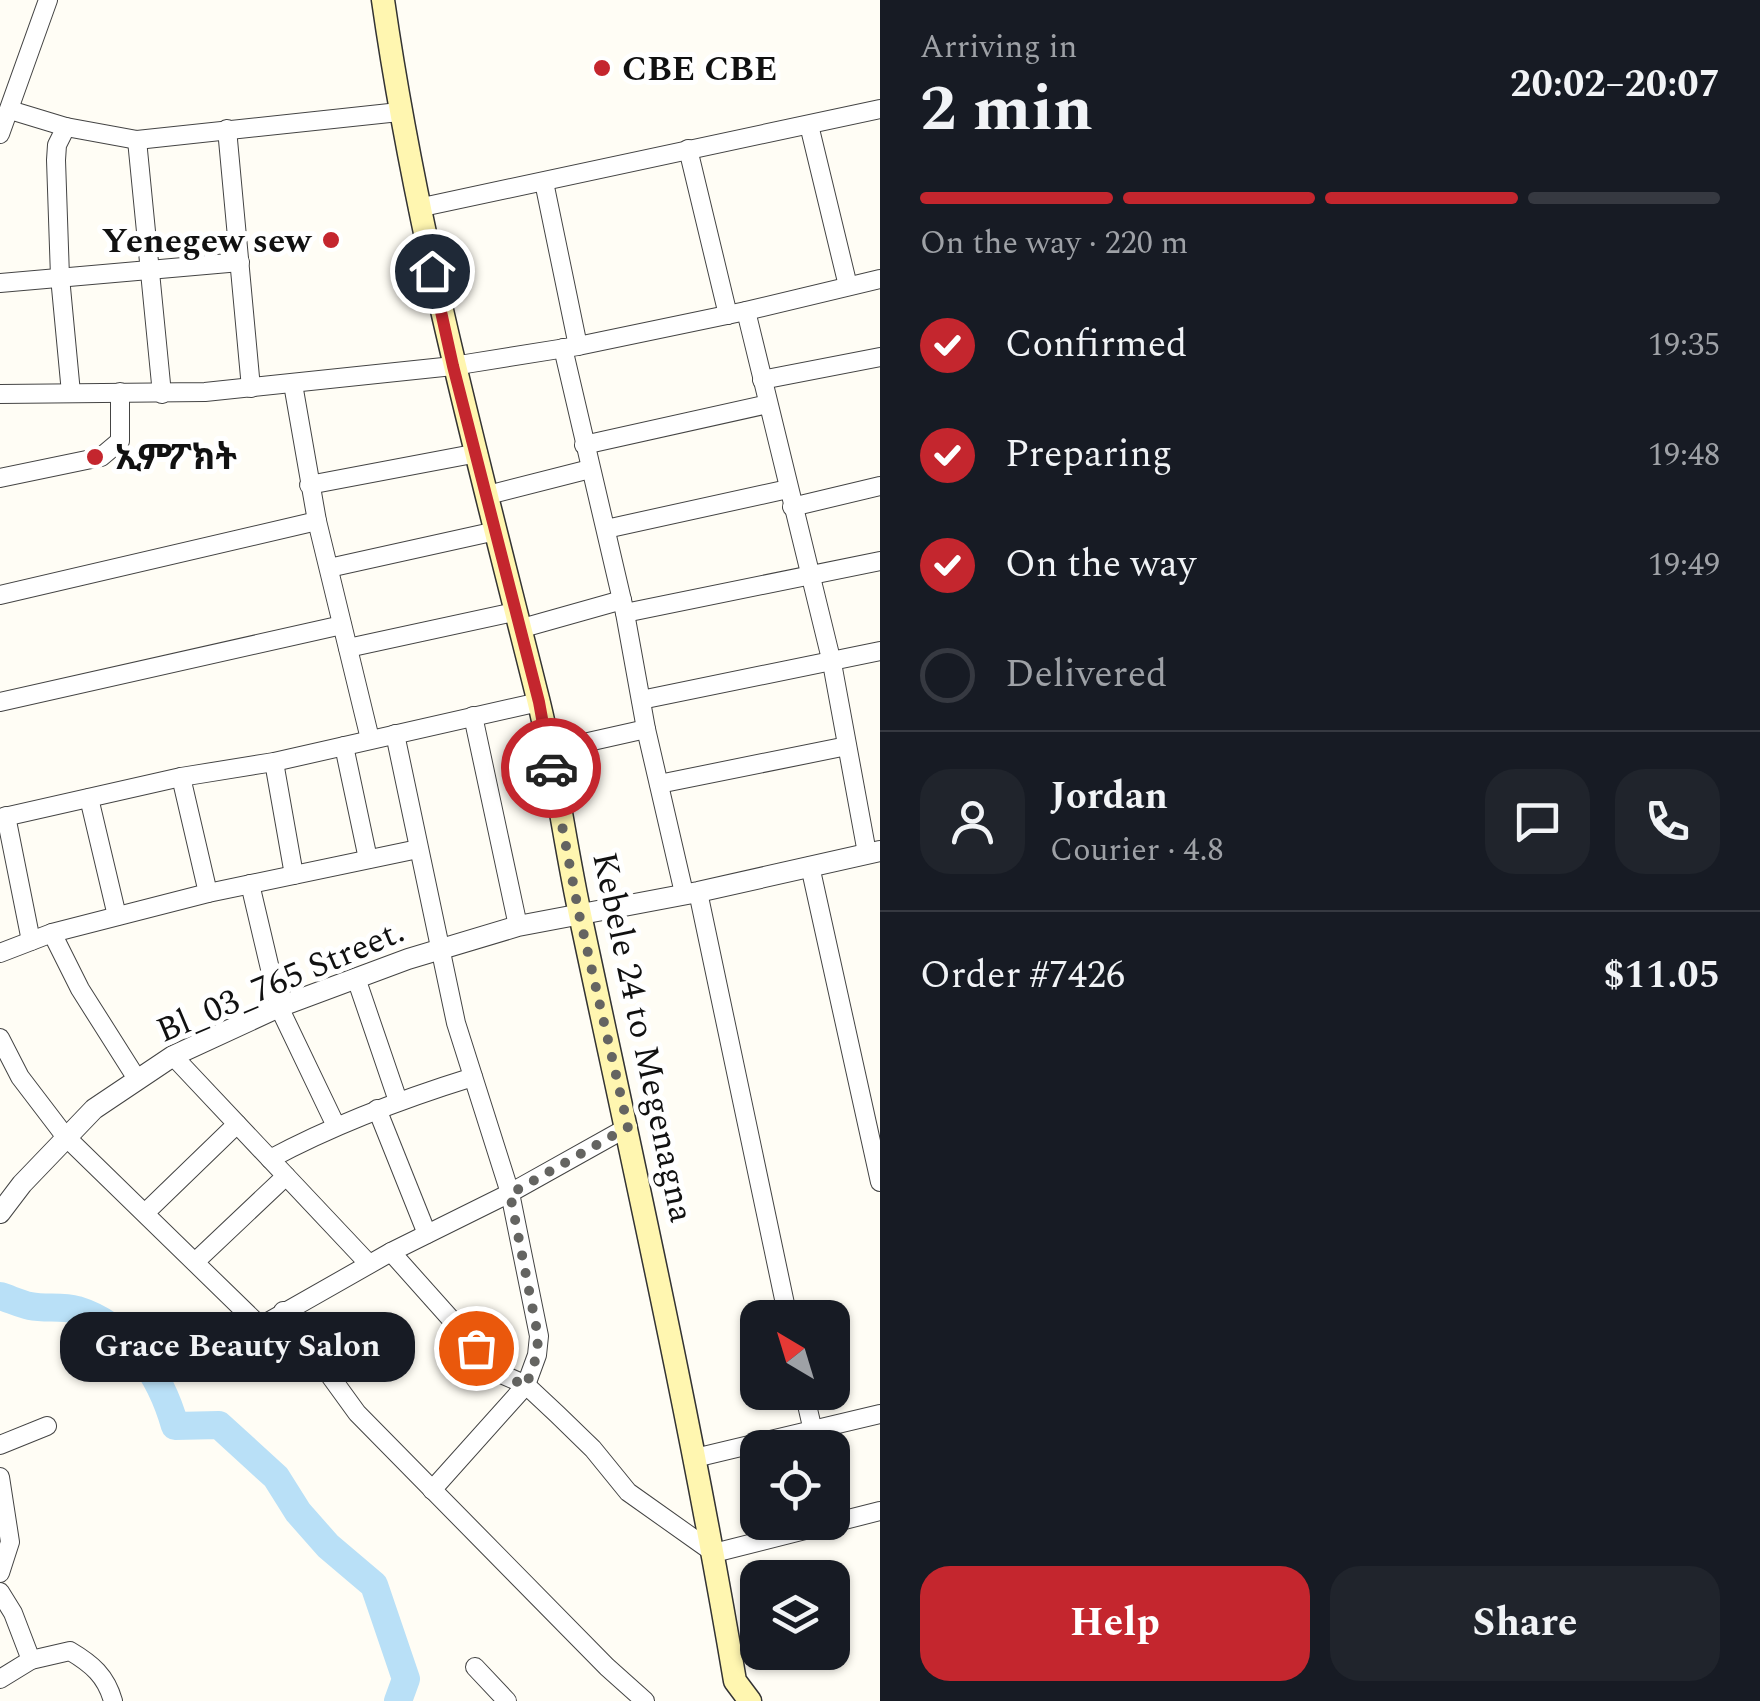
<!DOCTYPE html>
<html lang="en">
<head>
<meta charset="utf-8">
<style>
	:root { --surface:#171b24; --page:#20242c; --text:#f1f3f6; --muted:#9ea1a6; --line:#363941; --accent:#c4262e }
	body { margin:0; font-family:Spectral,"Noto Sans Ethiopic",serif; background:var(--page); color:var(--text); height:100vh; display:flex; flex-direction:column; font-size:38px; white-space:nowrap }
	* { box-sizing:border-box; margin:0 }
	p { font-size:32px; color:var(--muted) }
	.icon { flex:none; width:55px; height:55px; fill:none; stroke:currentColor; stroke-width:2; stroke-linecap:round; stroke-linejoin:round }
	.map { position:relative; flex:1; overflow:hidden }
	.side { display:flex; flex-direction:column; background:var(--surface); width:880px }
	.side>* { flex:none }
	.needle { width:65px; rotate:322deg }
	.tools { position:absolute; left:740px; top:1300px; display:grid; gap:20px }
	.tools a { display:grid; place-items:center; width:110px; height:110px; border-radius:20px; background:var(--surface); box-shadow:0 2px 8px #0004; font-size:50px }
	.pin { position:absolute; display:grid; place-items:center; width:85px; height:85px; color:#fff; margin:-42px; border:5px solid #fff; border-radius:50%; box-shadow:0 2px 10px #0007 }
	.courier { position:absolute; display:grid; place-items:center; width:100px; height:100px; margin:-50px; border:8px solid #c4262e; border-radius:50%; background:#fff; color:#222; box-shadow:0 2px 12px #0007 }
	.bubble { position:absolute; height:70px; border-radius:30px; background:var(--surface); box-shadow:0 2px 8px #0004; font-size:32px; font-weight:700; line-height:70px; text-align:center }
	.headline em { font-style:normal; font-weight:700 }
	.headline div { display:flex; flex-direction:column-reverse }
	.headline { display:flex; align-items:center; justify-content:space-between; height:170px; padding:0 40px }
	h1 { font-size:65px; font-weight:700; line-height:75px }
	.bar { display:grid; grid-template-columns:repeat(4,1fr); gap:15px 10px; align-content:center; height:120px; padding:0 40px }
	.bar i { height:12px; border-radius:8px; background:var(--line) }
	.bar .current { background:var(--accent) }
	.bar p { grid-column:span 4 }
	.line { display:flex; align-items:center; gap:25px; padding:0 40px; border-top:2px solid var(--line) }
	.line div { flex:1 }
	.round { display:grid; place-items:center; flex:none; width:105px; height:105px; border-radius:30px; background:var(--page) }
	ol { padding:0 40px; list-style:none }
	li { display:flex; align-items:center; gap:30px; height:110px }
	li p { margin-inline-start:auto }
	li .icon { padding:10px; border-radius:50%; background:var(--accent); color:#fff; stroke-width:4 }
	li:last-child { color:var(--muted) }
	li i { width:55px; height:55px; border:5px solid var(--line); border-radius:50% }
	.primary-button { display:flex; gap:20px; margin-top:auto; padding:20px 40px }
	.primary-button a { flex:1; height:115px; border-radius:30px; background:var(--accent); color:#fff; font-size:40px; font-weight:700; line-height:115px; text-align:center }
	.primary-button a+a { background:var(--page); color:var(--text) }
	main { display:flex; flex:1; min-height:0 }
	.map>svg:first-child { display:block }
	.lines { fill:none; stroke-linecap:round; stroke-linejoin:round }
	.river { stroke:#b9e0f7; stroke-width:28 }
	.minor-casing { stroke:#444; stroke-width:20 }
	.tertiary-casing { stroke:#444; stroke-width:22 }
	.secondary-casing { stroke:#333; stroke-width:25 }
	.minor { stroke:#fff; stroke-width:18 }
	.tertiary { stroke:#fff; stroke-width:20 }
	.secondary { stroke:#fff6b0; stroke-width:22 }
	.done { stroke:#646461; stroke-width:10; stroke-dasharray:0 18 }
	.route { stroke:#c4262e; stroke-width:12 }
	.poi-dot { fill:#c4262e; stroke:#fff; stroke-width:4 }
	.labels { text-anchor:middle; stroke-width:10; stroke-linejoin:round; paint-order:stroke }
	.poi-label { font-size:35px; font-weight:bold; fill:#111; stroke:#fff; text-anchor:start }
	.street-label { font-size:35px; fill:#111; stroke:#fff }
</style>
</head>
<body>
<main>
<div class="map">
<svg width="880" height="1701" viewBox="0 0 880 1701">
	<rect width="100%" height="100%" fill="#fffdf5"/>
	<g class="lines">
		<path class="river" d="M0 1296C10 1299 20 1304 30 1306 45 1309 62 1306 77 1310 129 1326 161 1376 175 1426L219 1425 276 1477 298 1512 328 1546 374 1585 406 1679 398 1701"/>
		<defs>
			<g id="minor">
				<path d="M10 110 66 127 137 140 399 112"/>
				<path d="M809 125 848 286"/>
				<path d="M66 127 57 145 56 160 60 277 71 393"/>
				<path d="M227 129 251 388"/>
				<path d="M0 134 48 0"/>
				<path d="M137 140 162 394"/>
				<path d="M688 149 728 315"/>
				<path d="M544 182 578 346"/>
				<path d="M418 208 880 109"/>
				<path d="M0 283 240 262"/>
				<path d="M746 311 832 663 867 853"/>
				<path d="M563 348 625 613 646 729 684 893"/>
				<path d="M762 380 880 357"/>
				<path d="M293 384 317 521 370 739"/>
				<path d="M0 394 205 392 453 366 578 346 746 311 880 279"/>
				<path d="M584 445 768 404"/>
				<path d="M0 478 101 457 120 441V392"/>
				<path d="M309 485 478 453"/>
				<path d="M488 495 590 469"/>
				<path d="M792 507 880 486"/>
				<path d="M606 529 788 489"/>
				<path d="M329 568 496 531"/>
				<path d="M0 595 317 521"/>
				<path d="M625 613 880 561"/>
				<path d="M519 629 622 600"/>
				<path d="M348 648 514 612"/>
				<path d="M641 700 880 651"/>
				<path d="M0 702 342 625"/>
				<path d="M473 716 518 926"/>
				<path d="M395 734 456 1023 510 1193 539 1336 537 1355 526 1385 432 1490"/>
				<path d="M344 746 368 859"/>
				<path d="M548 751 646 729"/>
				<path d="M274 762 294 875"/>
				<path d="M659 784 847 746"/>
				<path d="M89 798 117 916"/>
				<path d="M6 816 31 941"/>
				<path d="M0 818 181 777 274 762 539 702"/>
				<path d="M810 866 880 1182"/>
				<path d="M250 884 279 1007 336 1126"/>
				<path d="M698 892 788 1318"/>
				<path d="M208 893 418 849"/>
				<path d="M52 933 80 989 137 1079"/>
				<path d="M0 953 52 933 208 893 181 777"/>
				<path d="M356 978 398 1101"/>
				<path d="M0 1038 20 1077 65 1136 259 1325"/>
				<path d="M173 1056 369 1264"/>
				<path d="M377 1109 427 1234"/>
				<path d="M270 1159C335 1124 402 1099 473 1077"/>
				<path d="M145 1213 237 1124"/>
				<path d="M391 1252 499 1373 526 1385 557 1414 593 1449 628 1492 714 1553 880 1511"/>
				<path d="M195 1262 286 1176"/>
				<path d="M283 1311 357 1413 607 1667 645 1701"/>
				<path d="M192 1365 391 1252 510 1193 628 1127"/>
				<path d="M804 1392 813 1431"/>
				<path d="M0 1445 47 1426"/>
				<path d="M695 1458 880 1414"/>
				<path d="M0 1477 10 1542 0 1573"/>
				<path d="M0 1592 13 1613 31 1660"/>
				<path d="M475 1667 507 1701"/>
				<path d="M0 1679 31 1660 70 1651C92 1664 106 1676 113 1701"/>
			</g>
			<path id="tertiary" d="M0 1213 22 1184 94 1109 173 1056 279 1007 408 959 518 926 698 892 880 851"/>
			<path id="secondary" d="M383 0C417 237 480 467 538 699 556 771 565 846 581 919 635 1173 692 1425 735 1681L750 1701"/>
		</defs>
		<use href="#minor" class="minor-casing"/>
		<use href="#tertiary" class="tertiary-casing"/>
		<use href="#secondary" class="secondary-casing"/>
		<use href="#minor" class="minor"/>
		<use href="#tertiary" class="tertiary"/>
		<use href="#secondary" class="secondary"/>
	</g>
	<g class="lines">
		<path class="done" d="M476 1348 499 1373 526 1386 537 1355 538 1336 510 1194 628 1127 579 914 551 768"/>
		<path class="route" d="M432 271 453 366 539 702 551 768"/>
	</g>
	<g class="poi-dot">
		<circle cx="602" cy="68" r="10"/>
		<circle cx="331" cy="240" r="10"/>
		<circle cx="95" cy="457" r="10"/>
	</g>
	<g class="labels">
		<g class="poi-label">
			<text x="622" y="80">CBE CBE</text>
			<text x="311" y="252" text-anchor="end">Yenegew sew</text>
			<text x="115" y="469">ኢምፖክት</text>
		</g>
		<g class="street-label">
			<text transform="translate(280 980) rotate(-23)" y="12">Bl_03_765 Street.</text>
			<text transform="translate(644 1037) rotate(78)" y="12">Kebele 24 to Megenagna</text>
		</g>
	</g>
</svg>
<div class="tools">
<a><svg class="needle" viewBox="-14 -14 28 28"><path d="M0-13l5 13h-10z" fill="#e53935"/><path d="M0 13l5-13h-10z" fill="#9ea1a6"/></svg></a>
<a><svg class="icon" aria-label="locate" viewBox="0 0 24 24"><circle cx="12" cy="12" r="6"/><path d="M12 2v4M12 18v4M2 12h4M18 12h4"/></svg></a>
<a><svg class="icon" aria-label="layers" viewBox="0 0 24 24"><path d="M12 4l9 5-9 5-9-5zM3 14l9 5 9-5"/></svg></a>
</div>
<div class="pin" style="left:476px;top:1348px;background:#ea580c"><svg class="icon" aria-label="bag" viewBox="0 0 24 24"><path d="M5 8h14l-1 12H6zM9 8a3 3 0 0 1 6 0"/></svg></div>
<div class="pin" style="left:432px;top:271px;background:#1f2937"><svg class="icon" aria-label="home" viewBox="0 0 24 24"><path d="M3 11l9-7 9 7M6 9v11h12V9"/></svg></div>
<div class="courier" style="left:551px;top:768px"><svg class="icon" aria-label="car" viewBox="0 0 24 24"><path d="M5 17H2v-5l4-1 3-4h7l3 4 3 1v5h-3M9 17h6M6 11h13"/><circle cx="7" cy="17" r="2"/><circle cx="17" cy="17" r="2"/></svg></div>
<div class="bubble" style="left:60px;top:1312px;width:355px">Grace Beauty Salon</div>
</div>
<section class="side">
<div class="headline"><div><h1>2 min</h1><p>Arriving in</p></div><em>20:02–20:07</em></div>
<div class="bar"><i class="current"></i><i class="current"></i><i class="current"></i><i></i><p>On the way · 220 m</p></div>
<ol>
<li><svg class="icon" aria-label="check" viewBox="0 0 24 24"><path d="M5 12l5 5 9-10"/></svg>Confirmed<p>19:35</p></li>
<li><svg class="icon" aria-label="check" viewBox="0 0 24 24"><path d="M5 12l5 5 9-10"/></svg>Preparing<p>19:48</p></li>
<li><svg class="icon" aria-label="check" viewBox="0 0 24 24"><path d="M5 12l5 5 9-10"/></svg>On the way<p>19:49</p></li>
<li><i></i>Delivered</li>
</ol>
<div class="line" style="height:180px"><a class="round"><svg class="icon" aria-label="person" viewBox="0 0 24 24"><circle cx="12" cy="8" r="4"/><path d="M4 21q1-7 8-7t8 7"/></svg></a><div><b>Jordan</b><p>Courier · 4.8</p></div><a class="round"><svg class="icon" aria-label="chat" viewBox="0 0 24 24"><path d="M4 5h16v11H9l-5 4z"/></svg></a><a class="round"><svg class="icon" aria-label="phone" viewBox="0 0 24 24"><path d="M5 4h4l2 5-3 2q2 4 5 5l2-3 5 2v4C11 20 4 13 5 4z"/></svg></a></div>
<div class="line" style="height:130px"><div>Order #7426</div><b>$11.05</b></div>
<div class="primary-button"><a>Help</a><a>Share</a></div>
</section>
</main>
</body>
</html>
